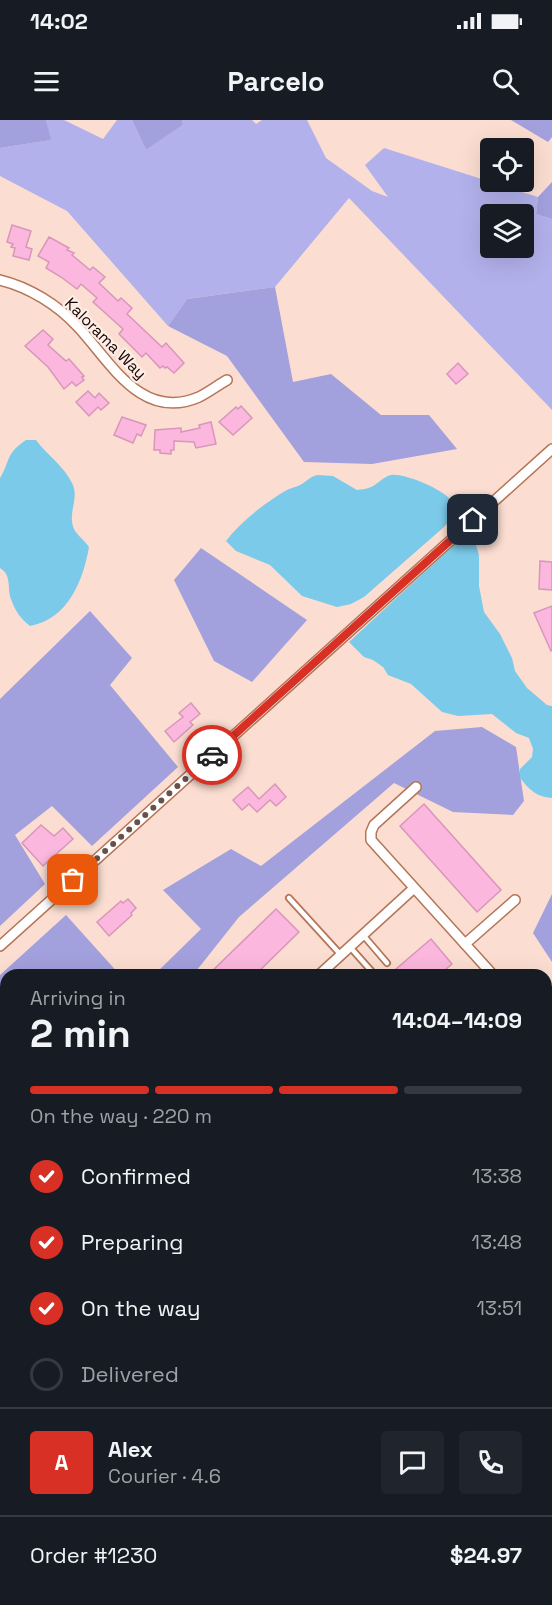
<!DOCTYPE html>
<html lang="en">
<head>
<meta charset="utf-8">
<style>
	:root { --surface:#171b24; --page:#20242c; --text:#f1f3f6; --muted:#9ea1a6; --line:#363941; --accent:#d93025 }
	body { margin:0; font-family:"Space Grotesk",sans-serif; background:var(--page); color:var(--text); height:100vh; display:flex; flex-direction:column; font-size:22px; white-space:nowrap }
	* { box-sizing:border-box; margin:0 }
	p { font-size:20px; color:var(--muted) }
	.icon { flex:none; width:33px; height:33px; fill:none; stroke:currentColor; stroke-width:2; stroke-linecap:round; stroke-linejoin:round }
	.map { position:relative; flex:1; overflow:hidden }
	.drawer { position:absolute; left:0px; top:849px; width:552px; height:636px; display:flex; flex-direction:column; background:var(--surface); border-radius:18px 18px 0 0; box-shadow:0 6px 24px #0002 }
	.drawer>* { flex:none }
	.fabs { position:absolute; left:480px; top:18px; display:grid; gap:12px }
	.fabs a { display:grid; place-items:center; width:54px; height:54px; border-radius:6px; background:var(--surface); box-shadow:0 6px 24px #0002; font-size:30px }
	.pin { position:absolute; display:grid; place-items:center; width:51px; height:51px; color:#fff; margin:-26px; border-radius:12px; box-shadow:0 3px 9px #0006 }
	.courier { position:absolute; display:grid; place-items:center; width:60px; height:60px; margin:-30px; border:4px solid #d93025; border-radius:50%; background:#fff; color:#222; box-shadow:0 2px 8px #0007 }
	.headline em { font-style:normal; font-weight:800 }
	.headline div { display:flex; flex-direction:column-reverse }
	.headline { display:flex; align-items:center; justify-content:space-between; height:102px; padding:0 30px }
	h1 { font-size:39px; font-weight:800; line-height:45px }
	.bar { display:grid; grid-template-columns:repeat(4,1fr); gap:9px 6px; align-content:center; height:72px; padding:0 30px }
	.bar i { height:8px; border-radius:4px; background:var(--line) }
	.bar .on { background:var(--accent) }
	.bar p { grid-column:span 4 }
	.line { display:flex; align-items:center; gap:15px; padding:0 30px; border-top:2px solid var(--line) }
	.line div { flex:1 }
	.round { display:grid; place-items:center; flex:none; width:63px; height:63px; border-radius:6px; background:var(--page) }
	ol { padding:0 30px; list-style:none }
	li { display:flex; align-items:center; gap:18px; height:66px }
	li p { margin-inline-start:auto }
	li .icon { padding:6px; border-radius:50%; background:var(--accent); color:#fff; stroke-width:4 }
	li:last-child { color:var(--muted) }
	li i { width:33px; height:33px; border:3px solid var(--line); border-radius:50% }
	.status { display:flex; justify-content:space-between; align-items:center; height:42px; padding:0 30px; background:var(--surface); direction:ltr }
	.status svg { height:16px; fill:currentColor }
	header { display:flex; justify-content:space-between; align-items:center; height:78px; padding:0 30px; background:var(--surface); font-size:27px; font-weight:800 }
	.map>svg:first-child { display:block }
	.green { fill:#b2b1eb; fill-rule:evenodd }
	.forest { fill:#a2a0dd }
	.water { fill:#7ccae9 }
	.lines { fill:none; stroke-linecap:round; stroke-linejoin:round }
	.stream { stroke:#7ccae9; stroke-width:3 }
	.building { fill:#fbb7dd; stroke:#d896bb; stroke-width:1.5 }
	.lane-casing { stroke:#b57557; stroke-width:8 }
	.street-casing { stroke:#b57557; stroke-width:12 }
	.path { stroke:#a48a80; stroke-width:2; stroke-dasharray:3 3; stroke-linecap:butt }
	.lane { stroke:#fff; stroke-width:4.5 }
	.street { stroke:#fff; stroke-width:9 }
	.done { stroke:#695149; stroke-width:6; stroke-dasharray:0 10.8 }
	.route { stroke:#d93025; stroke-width:8 }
	.labels { text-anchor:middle; stroke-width:4.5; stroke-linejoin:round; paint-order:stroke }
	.street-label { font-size:16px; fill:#1b0500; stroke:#fdeee8 }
</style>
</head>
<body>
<div class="status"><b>14:02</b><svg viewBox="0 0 49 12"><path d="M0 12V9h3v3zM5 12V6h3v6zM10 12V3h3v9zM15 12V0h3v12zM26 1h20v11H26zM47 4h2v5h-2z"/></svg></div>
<header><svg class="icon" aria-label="menu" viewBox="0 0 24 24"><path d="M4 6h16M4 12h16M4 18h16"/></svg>Parcelo<svg class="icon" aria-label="search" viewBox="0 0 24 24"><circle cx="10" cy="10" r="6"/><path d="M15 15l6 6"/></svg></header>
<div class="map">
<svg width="552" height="1485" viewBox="0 0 552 1485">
	<rect width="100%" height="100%" fill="#fbded1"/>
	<path class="green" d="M46 0H64L103 19 117 0H132L146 30 183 5 182 0H252L256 4 262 0H307L326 38 372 71 388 77 365 45 384 28 538 77 536 94 552 99V290L349 78 275 167 187 179 168 206 67 91 0 56V28L50 20ZM490 94H524V128H490Z"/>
	<g class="forest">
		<path d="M0 0H46L51 20 0 28Z"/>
		<path d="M132 0H182L183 5 146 30Z"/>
		<path d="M511 0H552V17L548 22Z"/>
		<path d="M552 62V99L536 94 538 77Z"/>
		<path d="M275 167 293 262 331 254 381 295H429L457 329 372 344 304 342 227 236 168 206 187 179Z"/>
		<path d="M201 428 307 500 252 562 214 541 174 460Z"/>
		<path d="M90 491 132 538 110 565 178 647 92 726 52 686 15 715 45 764 0 806V579Z"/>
		<path d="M482 607 516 627 524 681 513 695 453 692 394 663 239 797 193 855H154L201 809 163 770 231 729 261 746 435 611Z"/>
		<path d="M552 774V842L533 813Z"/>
		<path d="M66 795 120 855H6V930L0 927V855Z"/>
		<path d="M6 1468V1479H218L245 1485H0L2 1474Z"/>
	</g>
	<g class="water">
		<path d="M26 320H36C47 335 64 346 72 363 80 378 67 393 74 409 77 415 85 421 89 427 83 461 68 499 30 506 21 499 15 491 11 479 7 468 12 455 0 448V358C11 340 5 334 26 320Z"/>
		<path d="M318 355 333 356 357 370C362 369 367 369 371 367 378 364 384 356 391 355 406 353 459 374 456 392 455 398 448 402 444 407L364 477 351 484 337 487 302 476 270 445 236 431 226 421C241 401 264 384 285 371 290 368 297 367 302 364 308 360 311 356 318 355Z"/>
		<path d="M471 409 479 435V466L484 492 500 514 512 538 515 551 527 568 547 585 552 586V678C536 677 529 669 520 658V649L532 637 533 629 529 618 516 613 492 594 458 596 442 592 411 564 388 555 383 547 373 540 364 537 349 522Z"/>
	</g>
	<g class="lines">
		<g class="stream">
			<path d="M0 1423 6 1428"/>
			<path d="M155 1479 170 1485"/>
		</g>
	</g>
	<g class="building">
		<path d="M12 105 31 111 26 127 32 129 29 140 13 136 15 128 11 127 13 124 7 122Z"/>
		<path d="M49 117 69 128 67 130 74 133 72 135 90 150 93 147 105 157 99 163 118 181 121 178 132 188 127 194 162 227 166 223 184 243 174 253 167 247 165 248 163 246 160 248 146 233 142 237 119 214 123 209 93 182 97 178 81 164 77 169 61 157 46 148 49 142 38 136Z"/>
		<path d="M43 210 53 219 48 225 66 241 69 239 84 256 82 257 84 260 76 266 72 262 64 269 48 247 25 226Z"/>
		<path d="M458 243 468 254 456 264 447 254Z"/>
		<path d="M88 271 95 278 99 273 109 283 101 290 98 287 89 296 76 282Z"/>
		<path d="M241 286 252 298 233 315 219 302 236 287 238 289Z"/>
		<path d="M122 297 146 305 141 316 137 314 133 323 114 315Z"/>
		<path d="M211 302 216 324 196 328 194 322 174 321V330H171V334L160 333V330H154L155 310 181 308V312L200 308 199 305Z"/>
		<path d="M540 441 552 442V470L539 469Z"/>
		<path d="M552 486V530L551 531 534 493Z"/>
		<path d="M191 583 200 594 190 602 193 605 174 622 165 611 183 597 179 593Z"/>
		<path d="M275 664 286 677 276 686 270 680 257 692 249 684 242 690 233 680 248 667 259 679Z"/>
		<path d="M424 684 501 770 477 792 400 706Z"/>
		<path d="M41 705 54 716 63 708 73 719 43 746 22 723Z"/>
		<path d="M128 779 136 788 131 793 132 795 109 816 97 802 121 781 123 783Z"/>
		<path d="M276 789 299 812 255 855H208Z"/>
		<path d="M431 819 452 844 439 855H389Z"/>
	</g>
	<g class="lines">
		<defs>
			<g id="lane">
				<path d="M289 778 341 835"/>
				<path d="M363 815 387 843"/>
				<path d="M350 827 374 854"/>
				<path d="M274 854 275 855"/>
				<path d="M546 972 552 978"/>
				<path d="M546 1221 552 1217"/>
				<path d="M470 1479 475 1485"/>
				<path d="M547 1485 552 1480"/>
			</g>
			<g id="street">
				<path d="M0 160C29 167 58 185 78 207 110 241 141 302 199 277 209 272 218 265 227 260"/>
				<path d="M416 667 374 705 371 712V720L493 855"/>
				<path d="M465 824 515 780"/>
				<path d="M0 826 552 329"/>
				<path d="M319 855 413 769"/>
				<path d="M546 902 552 905"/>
				<path d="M0 1464 6 1457"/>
			</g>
		</defs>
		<use href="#lane" class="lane-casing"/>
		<use href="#street" class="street-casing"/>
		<path class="path" d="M0 1259 6 1264"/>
		<use href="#lane" class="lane"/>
		<use href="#street" class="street"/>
	</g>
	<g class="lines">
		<path class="done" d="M73 760 212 635"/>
		<path class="route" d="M212 635 473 400"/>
	</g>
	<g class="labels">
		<g class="street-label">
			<text transform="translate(106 218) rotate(45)" y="6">Kalorama Way</text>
		</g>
	</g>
</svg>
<div class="fabs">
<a><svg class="icon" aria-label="locate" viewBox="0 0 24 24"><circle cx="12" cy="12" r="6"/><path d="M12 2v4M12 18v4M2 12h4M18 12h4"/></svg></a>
<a><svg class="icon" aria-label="layers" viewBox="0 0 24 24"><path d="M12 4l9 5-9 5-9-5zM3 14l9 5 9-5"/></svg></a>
</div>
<div class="pin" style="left:73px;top:760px;background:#ea580c"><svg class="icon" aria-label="bag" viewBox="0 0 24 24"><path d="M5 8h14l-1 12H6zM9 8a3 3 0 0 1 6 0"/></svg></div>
<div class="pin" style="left:473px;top:400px;background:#1f2937"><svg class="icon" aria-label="home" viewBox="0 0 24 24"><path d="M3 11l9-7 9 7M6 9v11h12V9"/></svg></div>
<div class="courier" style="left:212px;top:635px"><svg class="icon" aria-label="car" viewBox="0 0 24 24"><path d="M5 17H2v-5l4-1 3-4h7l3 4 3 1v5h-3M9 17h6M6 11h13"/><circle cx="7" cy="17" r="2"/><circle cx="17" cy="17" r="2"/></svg></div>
<section class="drawer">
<div class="headline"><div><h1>2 min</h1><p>Arriving in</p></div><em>14:04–14:09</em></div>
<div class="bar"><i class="on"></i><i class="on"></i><i class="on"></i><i></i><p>On the way · 220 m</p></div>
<ol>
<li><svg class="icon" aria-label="check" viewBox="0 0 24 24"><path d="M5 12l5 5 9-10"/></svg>Confirmed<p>13:38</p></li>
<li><svg class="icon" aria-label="check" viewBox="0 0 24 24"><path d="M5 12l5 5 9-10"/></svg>Preparing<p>13:48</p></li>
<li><svg class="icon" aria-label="check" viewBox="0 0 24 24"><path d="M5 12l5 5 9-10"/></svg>On the way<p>13:51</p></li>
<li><i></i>Delivered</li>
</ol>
<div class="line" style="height:108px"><b class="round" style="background:var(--accent);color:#fff">A</b><div><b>Alex</b><p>Courier · 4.6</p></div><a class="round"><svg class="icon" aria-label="chat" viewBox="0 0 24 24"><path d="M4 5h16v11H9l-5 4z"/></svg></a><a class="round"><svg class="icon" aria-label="phone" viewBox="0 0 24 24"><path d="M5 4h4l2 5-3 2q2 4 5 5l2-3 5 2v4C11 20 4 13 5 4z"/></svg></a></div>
<div class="line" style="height:78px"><div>Order #1230</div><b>$24.97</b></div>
</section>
</div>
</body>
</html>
